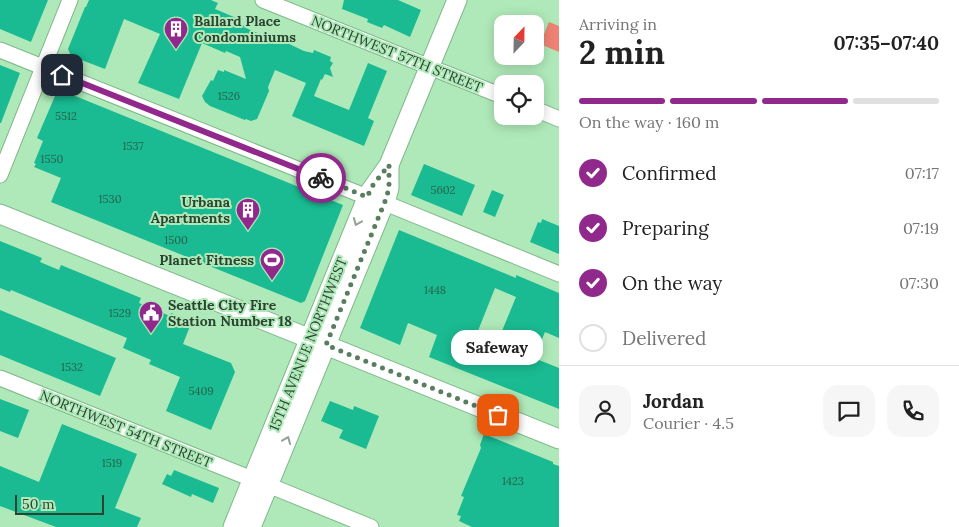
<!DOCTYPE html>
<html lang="en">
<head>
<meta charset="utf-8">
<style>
	:root { --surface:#fff; --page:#f6f6f6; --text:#222; --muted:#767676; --line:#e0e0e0; --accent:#91298d }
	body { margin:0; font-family:Lora,serif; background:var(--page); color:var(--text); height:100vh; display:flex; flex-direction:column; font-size:19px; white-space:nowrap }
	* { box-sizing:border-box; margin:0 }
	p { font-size:16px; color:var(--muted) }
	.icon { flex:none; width:28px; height:28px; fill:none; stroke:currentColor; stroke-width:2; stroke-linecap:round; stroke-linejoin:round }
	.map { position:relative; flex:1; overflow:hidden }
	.details { display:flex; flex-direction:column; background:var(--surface); width:400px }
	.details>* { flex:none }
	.needle { width:32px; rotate:22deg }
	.tools { position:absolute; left:494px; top:15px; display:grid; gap:10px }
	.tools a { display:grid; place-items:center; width:50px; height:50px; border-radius:10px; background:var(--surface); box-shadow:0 2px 12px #0003; font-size:25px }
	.scale { position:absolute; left:15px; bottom:12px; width:89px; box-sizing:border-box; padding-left:5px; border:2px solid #2b432f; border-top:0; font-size:14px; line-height:18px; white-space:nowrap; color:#2b432f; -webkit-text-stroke:4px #afe9b9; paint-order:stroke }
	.pin { position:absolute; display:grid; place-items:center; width:42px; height:42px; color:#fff; margin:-21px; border-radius:10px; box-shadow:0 2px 8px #0006 }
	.courier { position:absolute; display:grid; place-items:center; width:50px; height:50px; margin:-25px; border:4px solid #91298d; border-radius:50%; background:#fff; color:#222; box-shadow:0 1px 6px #0007 }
	.bubble { position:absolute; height:35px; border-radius:15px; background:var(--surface); box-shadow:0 2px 12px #0003; font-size:16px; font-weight:700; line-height:35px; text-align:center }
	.summary em { font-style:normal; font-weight:700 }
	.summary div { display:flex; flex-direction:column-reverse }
	.summary { display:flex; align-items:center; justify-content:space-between; height:85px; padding:0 20px }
	h1 { font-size:32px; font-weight:700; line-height:38px }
	.bar { display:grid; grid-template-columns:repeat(4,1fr); gap:8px 5px; align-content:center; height:60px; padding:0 20px }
	.bar i { height:6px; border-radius:4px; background:var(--line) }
	.bar .current { background:var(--accent) }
	.bar p { grid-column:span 4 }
	.line { display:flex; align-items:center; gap:12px; padding:0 20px; border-top:1px solid var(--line) }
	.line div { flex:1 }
	.round { display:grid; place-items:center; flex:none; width:52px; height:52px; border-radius:15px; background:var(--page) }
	ol { padding:0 20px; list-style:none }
	li { display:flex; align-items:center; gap:15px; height:55px }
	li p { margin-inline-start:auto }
	li .icon { padding:5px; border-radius:50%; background:var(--accent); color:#fff; stroke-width:4 }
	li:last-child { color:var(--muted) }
	li i { width:28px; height:28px; border:2px solid var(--line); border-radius:50% }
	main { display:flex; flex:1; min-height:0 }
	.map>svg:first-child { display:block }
	.green { fill:#ee8374 }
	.building { fill:#1abb92; fill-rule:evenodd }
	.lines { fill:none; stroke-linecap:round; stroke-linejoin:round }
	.minor-casing { stroke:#7fb889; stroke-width:17 }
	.major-casing { stroke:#7fb889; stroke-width:21 }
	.minor { stroke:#fff; stroke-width:15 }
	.major { stroke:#fff; stroke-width:19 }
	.oneway { stroke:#95a197 }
	.done { stroke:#597d5f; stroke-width:5; stroke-dasharray:0 9 }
	.route { stroke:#91298d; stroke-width:6 }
	.labels { text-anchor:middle; stroke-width:4; stroke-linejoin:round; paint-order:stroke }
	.number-label { font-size:11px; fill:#276148 }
	.poi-label { font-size:14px; font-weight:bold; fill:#2b432f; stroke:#afe9b9; text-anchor:start }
	.street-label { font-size:14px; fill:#2b432f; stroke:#afe9b9 }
</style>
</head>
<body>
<main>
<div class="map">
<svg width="559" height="527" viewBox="0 0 559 527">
	<rect width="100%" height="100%" fill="#afe9b9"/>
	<path class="green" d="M549 22 559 26V52L540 44Z"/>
	<g class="building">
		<path d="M0 0H48L31 42 0 29Z"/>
		<path d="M89 0H211L218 3 215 9 241 20 240 24 247 27 246 28 271 39 273 33 287 39 285 42 304 51 313 53 314 50 331 57 330 61 333 63 330 68 333 77 325 74 322 80 321 79 314 96 349 110 368 63 387 71 368 118 374 121 364 146 292 116 306 83 275 70 268 87 269 91 257 119 251 121 246 119 245 120 210 106 205 102 202 96 211 80 213 81 218 70 224 72V70L246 79 240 57 226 51 225 53 202 43 179 99 138 83 160 34 124 19 105 69 71 56 68 49 85 7H86Z"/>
		<path d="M344 0H398L421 10 410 37 384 25 382 28 367 22 368 19 342 9Z"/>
		<path d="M0 65 20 73 1 123H0Z"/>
		<path d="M58 89 343 205 305 301 301 303 296 301 51 202 61 178 34 167 36 164 34 163 43 141 37 138Z"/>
		<path d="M424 164 475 185 462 216 411 195Z"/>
		<path d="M492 190 504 195 495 217 483 212Z"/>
		<path d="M542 219 559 226V254L530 242 538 222 541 223Z"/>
		<path d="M399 230 516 278V275L559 293V338L545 332 534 358 559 368V409L429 357 437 335 408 323 400 345 360 328ZM495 288 516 297 490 360 470 351Z"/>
		<path d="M0 241 42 258 40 262 59 270 61 265 141 298 139 303 170 316 171 313 192 321 183 344 231 363 235 372 211 430 166 411 180 377 149 364 151 360 123 348 127 338 11 290 10 292 0 288Z"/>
		<path d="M0 310 116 358 100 396 0 355Z"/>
		<path d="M0 399 29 410 18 438 0 431Z"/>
		<path d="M330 401 353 410 354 406 379 416 366 449 339 438 343 430 321 421Z"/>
		<path d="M62 424 137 454 115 508 141 518 137 527H56L0 506V466L39 482Z"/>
		<path d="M484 434 553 462V464L559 466V527H472L459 521 461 516 457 515 464 497 461 496 481 448 480 445Z"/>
		<path d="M174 470 219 488 213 503 192 494 191 497 162 484 167 474 171 476Z"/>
	</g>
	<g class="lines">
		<defs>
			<g id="minor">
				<path d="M263 0 502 96"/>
				<path d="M0 50 367 197"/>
				<path d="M535 109 559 119"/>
				<path d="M0 175 70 0"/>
				<path d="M385 203 559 274"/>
				<path d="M0 378 252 479"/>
				<path d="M268 485 371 527"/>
			</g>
			<g id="major">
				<path d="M0 214 559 439"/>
				<path d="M233 527 369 193 389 165 457 0"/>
				<path d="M251 527 386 199 389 188V165"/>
			</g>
		</defs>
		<use href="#minor" class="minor-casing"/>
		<use href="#major" class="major-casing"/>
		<use href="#minor" class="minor"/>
		<use href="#major" class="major"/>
	</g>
	<defs><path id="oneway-chevron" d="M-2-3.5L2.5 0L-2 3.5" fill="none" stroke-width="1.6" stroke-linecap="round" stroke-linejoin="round" transform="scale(1.25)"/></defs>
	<g class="oneway">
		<use href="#oneway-chevron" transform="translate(357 222) rotate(112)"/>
		<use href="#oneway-chevron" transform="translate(287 440) rotate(-68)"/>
	</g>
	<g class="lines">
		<path class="done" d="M321 178 367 197 373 185 389 165V188L386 199 326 345 498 415"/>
		<path class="route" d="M62 75 321 178"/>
	</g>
	<defs>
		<symbol id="building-pin" viewBox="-11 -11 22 30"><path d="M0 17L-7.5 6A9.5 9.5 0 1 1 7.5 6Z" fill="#91298d" stroke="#afe9b9"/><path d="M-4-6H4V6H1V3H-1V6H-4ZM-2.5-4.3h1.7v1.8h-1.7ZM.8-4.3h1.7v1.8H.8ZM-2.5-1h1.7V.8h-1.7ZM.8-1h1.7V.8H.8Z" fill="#fff"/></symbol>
		<symbol id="stadium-pin" viewBox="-11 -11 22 30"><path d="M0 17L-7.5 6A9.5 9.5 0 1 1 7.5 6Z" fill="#91298d" stroke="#afe9b9"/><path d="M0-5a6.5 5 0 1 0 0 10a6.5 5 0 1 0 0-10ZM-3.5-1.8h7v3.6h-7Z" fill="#fff"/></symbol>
		<symbol id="civic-pin" viewBox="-11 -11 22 30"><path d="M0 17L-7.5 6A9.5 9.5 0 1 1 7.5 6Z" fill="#91298d" stroke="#afe9b9"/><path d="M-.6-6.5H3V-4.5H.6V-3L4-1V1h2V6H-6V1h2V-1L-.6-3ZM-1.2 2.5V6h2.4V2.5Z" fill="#fff"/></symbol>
	</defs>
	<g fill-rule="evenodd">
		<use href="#building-pin" x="162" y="15" width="28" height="38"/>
		<use href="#building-pin" x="234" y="196" width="28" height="38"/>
		<use href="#stadium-pin" x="258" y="246" width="28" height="38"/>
		<use href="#civic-pin" x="137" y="299" width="28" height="38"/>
	</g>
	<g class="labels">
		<g class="number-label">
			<text x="229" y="100">1526</text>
			<text x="66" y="120">5512</text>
			<text x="133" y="150">1537</text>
			<text x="52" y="163">1550</text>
			<text x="443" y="194">5602</text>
			<text x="110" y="203">1530</text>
			<text x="176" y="244">1500</text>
			<text x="435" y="294">1448</text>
			<text x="120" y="317">1529</text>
			<text x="72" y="371">1532</text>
			<text x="201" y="395">5409</text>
			<text x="112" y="467">1519</text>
			<text x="513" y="485">1423</text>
		</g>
		<g class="poi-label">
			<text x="194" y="26">Ballard Place<tspan x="194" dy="16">Condominiums</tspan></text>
			<text x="230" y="207" text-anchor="end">Urbana<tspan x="230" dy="16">Apartments</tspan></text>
			<text x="254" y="265" text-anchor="end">Planet Fitness</text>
			<text x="168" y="310">Seattle City Fire<tspan x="168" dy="16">Station Number 18</tspan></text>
		</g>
		<g class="street-label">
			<text transform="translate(397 54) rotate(22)" y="5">NORTHWEST 57TH STREET</text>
			<text transform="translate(308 344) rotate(-68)" y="5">15TH AVENUE NORTHWEST</text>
			<text transform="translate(126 429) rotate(22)" y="5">NORTHWEST 54TH STREET</text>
		</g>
	</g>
</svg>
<div class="tools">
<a><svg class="needle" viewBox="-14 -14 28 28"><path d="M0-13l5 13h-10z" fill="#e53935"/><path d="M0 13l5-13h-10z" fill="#767676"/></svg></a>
<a><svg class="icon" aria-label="locate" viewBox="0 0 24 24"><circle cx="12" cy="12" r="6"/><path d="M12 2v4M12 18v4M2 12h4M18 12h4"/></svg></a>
</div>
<div class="scale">50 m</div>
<div class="pin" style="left:498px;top:415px;background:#ea580c"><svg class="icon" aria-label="bag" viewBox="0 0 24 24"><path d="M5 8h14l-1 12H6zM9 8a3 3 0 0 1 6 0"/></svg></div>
<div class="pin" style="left:62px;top:75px;background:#1f2937"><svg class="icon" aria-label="home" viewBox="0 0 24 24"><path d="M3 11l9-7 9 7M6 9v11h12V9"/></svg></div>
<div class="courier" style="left:321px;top:178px"><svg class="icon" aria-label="bike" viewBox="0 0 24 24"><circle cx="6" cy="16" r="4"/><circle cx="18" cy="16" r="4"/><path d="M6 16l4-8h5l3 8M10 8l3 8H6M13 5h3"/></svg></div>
<div class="bubble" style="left:451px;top:330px;width:92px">Safeway</div>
</div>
<section class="details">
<div class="summary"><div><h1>2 min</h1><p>Arriving in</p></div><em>07:35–07:40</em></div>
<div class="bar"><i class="current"></i><i class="current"></i><i class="current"></i><i></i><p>On the way · 160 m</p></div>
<ol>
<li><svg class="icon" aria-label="check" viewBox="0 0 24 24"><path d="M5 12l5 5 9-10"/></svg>Confirmed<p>07:17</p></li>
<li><svg class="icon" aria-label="check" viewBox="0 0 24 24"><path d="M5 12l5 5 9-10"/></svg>Preparing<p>07:19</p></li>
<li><svg class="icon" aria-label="check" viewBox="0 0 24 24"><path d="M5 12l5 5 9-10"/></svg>On the way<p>07:30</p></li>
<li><i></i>Delivered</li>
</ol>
<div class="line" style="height:90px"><a class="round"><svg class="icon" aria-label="person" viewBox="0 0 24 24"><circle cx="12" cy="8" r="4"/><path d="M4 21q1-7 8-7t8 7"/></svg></a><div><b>Jordan</b><p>Courier · 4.5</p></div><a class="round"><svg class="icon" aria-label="chat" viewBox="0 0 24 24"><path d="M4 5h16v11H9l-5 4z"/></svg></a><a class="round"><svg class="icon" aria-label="phone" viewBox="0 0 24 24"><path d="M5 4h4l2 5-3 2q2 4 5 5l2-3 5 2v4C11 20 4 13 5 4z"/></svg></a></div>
</section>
</main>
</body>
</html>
